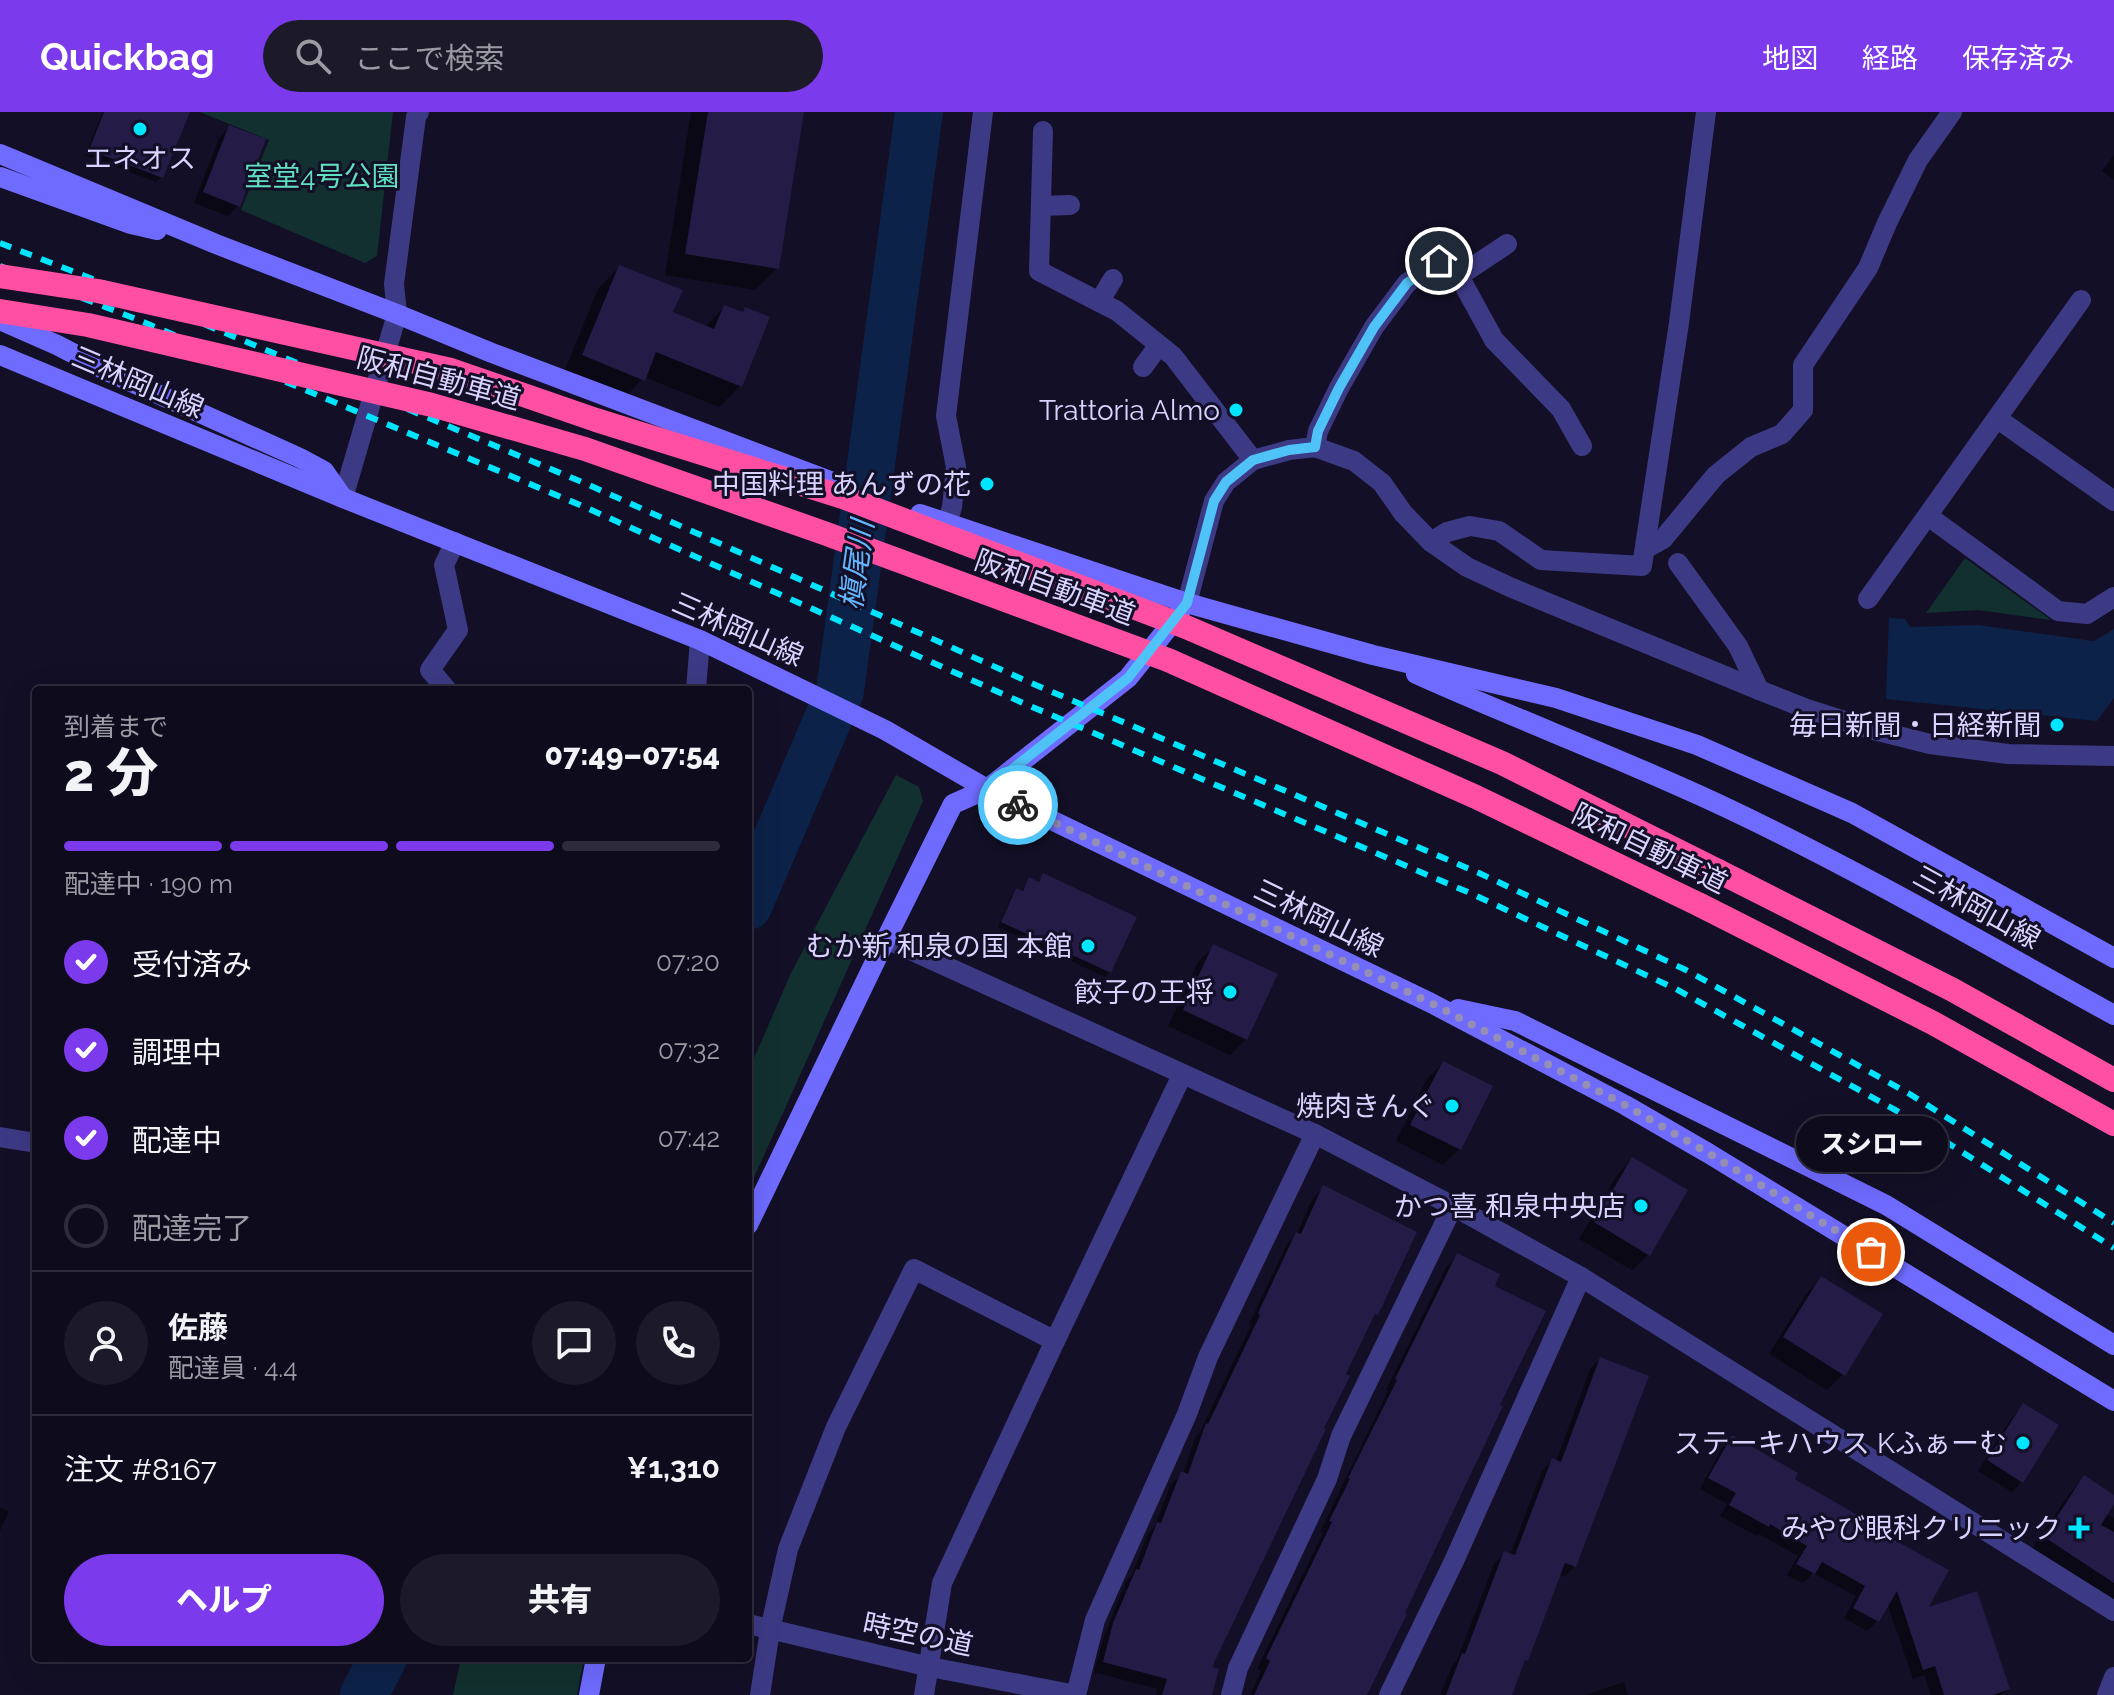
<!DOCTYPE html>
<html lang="ja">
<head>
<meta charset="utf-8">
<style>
	:root { --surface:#0e0b1c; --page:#1c1929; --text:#f1f3f6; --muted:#9b9ba3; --line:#2e2b3b; --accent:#7c3aed }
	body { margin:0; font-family:Raleway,"Noto Sans JP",sans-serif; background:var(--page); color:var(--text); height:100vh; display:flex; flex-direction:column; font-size:30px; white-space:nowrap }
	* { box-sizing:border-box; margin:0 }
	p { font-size:26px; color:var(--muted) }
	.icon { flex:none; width:44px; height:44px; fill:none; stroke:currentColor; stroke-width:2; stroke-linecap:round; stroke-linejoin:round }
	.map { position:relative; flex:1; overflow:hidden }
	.sheet { position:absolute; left:32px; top:574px; width:720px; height:976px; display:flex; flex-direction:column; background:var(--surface); border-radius:8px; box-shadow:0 8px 32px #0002,0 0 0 2px var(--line) }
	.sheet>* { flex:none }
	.pin { position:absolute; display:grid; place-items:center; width:68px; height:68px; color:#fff; margin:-34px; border:4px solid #fff; border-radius:50%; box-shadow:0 2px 8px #0007 }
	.courier { position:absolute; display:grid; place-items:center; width:80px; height:80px; margin:-40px; border:6px solid #4fc3f7; border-radius:50%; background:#fff; color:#222; box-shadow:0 2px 10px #0007 }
	.bubble { position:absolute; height:56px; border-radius:28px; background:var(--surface); box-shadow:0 8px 32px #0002,0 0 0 2px var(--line); font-size:26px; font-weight:800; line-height:56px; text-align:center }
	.headline em { font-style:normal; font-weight:800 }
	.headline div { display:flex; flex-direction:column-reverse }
	.headline { display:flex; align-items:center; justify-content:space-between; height:136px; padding:0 32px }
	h1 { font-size:52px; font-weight:800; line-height:60px }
	.bar { display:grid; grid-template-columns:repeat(4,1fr); gap:12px 8px; align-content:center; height:96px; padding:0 32px }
	.bar i { height:10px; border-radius:6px; background:var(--line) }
	.bar .on { background:var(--accent) }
	.bar p { grid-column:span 4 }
	.line { display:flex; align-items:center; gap:20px; padding:0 32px; border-top:2px solid var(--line) }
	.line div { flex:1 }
	.round { display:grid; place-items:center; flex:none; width:84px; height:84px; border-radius:42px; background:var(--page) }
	ol { padding:0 32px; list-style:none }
	li { display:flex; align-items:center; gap:24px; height:88px }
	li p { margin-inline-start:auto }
	li .icon { padding:8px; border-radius:50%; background:var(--accent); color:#fff; stroke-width:4 }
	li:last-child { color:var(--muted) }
	li i { width:44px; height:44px; border:4px solid var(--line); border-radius:50% }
	.action { display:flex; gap:16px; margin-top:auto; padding:16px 32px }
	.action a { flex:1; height:92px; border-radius:48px; background:var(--accent); color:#fff; font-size:32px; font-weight:800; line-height:92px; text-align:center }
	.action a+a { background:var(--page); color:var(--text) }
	header { display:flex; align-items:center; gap:48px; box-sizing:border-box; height:112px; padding:0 40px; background:var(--accent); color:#fff }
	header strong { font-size:38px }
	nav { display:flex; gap:44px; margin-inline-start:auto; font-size:28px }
	.search { width:560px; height:72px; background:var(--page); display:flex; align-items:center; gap:20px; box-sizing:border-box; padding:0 28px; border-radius:44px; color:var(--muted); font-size:30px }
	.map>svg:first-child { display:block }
	.green { fill:#12302f }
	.water { fill:#0c2248 }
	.shadow { fill:#0007 }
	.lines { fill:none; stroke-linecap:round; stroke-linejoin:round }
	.river { stroke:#0c2248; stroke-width:48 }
	.building { fill:#241b47 }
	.street { stroke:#3d3a85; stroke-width:20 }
	.secondary { stroke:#6f6bff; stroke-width:20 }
	.highway { stroke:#ff4fa3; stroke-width:24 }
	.rail { stroke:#00e5ff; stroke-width:6; stroke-dasharray:12 10; stroke-linecap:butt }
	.highway-bridge { stroke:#ff4fa3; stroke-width:24 }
	.done { stroke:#948fb3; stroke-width:8; stroke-dasharray:0 14.4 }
	.route { stroke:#4fc3f7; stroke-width:10 }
	.poi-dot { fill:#00e5ff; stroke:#130f26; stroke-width:3 }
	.labels { text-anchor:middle; stroke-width:6; stroke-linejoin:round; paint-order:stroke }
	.poi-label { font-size:28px; fill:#d9d4ff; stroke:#130f26; text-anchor:end }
	.park-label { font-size:28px; fill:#5fe0c0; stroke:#130f26 }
	.street-label { font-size:28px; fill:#d9d4ff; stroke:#130f26 }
	.water-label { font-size:30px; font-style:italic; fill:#62b6ff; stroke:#130f26 }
</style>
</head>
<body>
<header>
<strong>Quickbag</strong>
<div class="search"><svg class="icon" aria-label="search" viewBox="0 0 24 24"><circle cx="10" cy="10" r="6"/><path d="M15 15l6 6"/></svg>ここで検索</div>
<nav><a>地図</a><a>経路</a><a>保存済み</a></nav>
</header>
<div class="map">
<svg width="2114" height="1583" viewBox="0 0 2114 1583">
	<rect width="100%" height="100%" fill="#130f26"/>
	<g class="green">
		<path d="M200 0H393L377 144 365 151 241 98 269 28Z"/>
		<path d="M1965 446 2051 508 1978 498 1926 501Z"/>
		<path d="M896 663 919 675 923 689 748 1079V960L791 861Z"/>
		<path d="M461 1546H584L577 1583H453Z"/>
	</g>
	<path class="water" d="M1889 506 1905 507 1910 515 1978 513 2094 529 2114 517V586L2097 609 1886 587Z"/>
	<g class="shadow">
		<path d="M103 0H188L161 65 156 70 85 43Z"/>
		<path d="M691 0H802L777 156 755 178 665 163Z"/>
		<path d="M230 15 238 94 228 104 194 91 219 26Z"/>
		<path d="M2114 43V68L2102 59Z"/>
		<path d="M619 155 671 202 705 215 724 195 741 201 745 198 741 273 719 295 644 265 621 290 562 265 598 177Z"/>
		<path d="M1043 763 1110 860 1105 865 998 815 1012 783 1017 778 1021 780 1029 768 1037 771Z"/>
		<path d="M1214 834 1246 927 1230 943 1168 914 1198 850Z"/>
		<path d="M1443 951 1491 975 1459 1037 1443 1053 1396 1029 1427 967Z"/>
		<path d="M1632 1047 1648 1143 1632 1158 1579 1127 1617 1063Z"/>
		<path d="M1324 1075 1376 1202 1370 1207 1210 1556V1583H1156L1157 1577 1094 1560 1104 1524 1126 1470 1132 1463 1148 1422 1154 1416 1171 1372 1183 1362 1196 1324 1200 1320 1251 1213 1249 1212 1287 1132 1296 1123 1313 1086Z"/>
		<path d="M1457 1144 1492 1175 1497 1293 1365 1583H1250L1261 1559 1257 1557 1323 1421 1320 1420 1388 1279 1386 1278 1447 1154Z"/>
		<path d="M1821 1166 1843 1262 1827 1278 1769 1242 1806 1182Z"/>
		<path d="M1600 1247 1575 1454 1564 1465 1559 1463 1526 1548 1521 1553 1510 1583H1440L1452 1554 1457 1548 1494 1452 1505 1441 1510 1443 1542 1359 1552 1348 1556 1350 1590 1257Z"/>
		<path d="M2024 1293 2022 1369 2012 1380 1978 1359 2013 1304Z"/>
		<path d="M1732 1326 1869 1415 1925 1499 2008 1577 2002 1583H1931L1924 1563 1913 1567 1887 1491 1877 1509 1867 1519 1844 1506 1856 1484 1813 1461 1803 1471 1787 1463 1798 1444 1759 1422 1757 1424 1720 1404 1727 1392 1700 1377 1722 1336Z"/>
		<path d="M2084 1366 2114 1385 2106 1402 2114 1406V1489L2029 1441 2069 1382Z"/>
		<path d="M0 1395 9 1399 0 1419Z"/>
		<path d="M1624 1570 1628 1583H1585Z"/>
	</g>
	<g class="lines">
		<g class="river">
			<path d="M748 794 840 579 919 0"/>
			<path d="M364 1583 383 1546"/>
		</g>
	</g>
	<g class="building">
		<path d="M104 0H190L163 66 89 38Z"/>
		<path d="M708 0H804L779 157 685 142Z"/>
		<path d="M229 13 266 27 240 95 203 80Z"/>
		<path d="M619 153 683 178 673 200 714 217 724 193 743 200 745 195 770 205 742 275 656 240 645 269 582 243Z"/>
		<path d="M1043 761 1137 805 1111 861 1001 810 1016 776 1023 779 1029 765 1039 770Z"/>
		<path d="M1213 832 1278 862 1247 928 1183 898Z"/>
		<path d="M1443 949 1493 974 1461 1038 1410 1013Z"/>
		<path d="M1632 1045 1688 1078 1650 1144 1594 1110Z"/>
		<path d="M1323 1073 1417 1120 1378 1203 1375 1202 1346 1262 1350 1264 1324 1316 1326 1317 1212 1555 1219 1557 1212 1583H1162L1167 1567 1103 1550 1113 1511 1136 1457 1139 1458 1157 1410 1161 1411 1181 1359 1188 1362 1206 1311 1208 1312 1260 1203 1258 1201 1296 1120 1301 1122Z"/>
		<path d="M1457 1141 1500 1162 1495 1174 1546 1199 1500 1293 1503 1294 1405 1501 1407 1502 1367 1583H1254L1270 1549 1266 1546 1332 1410 1329 1409 1350 1367 1348 1366 1397 1268 1395 1267Z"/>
		<path d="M1821 1164 1883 1202 1845 1264 1783 1225Z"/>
		<path d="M1600 1245 1649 1264 1576 1455 1565 1451 1528 1549 1525 1548 1512 1583H1446L1462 1541 1465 1542 1504 1439 1515 1443 1552 1346 1561 1350Z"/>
		<path d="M2023 1291 2059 1313 2023 1371 1987 1348Z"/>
		<path d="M1732 1323 1798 1361 1795 1367 1873 1412 1871 1415 1949 1458 1929 1495 1977 1479 2010 1577 1993 1583H1944L1935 1554 1923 1558 1897 1479 1879 1510 1853 1496 1865 1474 1822 1450 1815 1462 1796 1452 1807 1434 1770 1412 1769 1415 1729 1393 1736 1381 1708 1366Z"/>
		<path d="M2084 1363 2114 1383V1392L2101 1413 2114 1420V1471L2044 1425Z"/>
	</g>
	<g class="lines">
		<g class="street">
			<path d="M1043 19 1039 159 1117 199 1173 244 1253 348"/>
			<path d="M1041 94 1070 93"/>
			<path d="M1459 164 1507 132"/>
			<path d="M1099 190 1113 167"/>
			<path d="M1143 255 1159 233"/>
			<path d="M1998 307 2114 389"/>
			<path d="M1315 335 1318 319 1339 276 1374 215 1407 171 1439 149 1459 164 1494 228 1561 297 1582 334"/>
			<path d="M343 386 397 202 394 172 416 5 419 0"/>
			<path d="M1928 404 2058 499 2087 502 2114 485"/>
			<path d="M947 412 952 395 956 355 946 304 983 0"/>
			<path d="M1431 430 1447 420 1470 414 1499 419 1541 448 1642 454 1679 211 1706 0"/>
			<path d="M1645 437 1663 427 1716 363 1751 335 1782 322 1803 298V253L1868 156 1887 111 1918 48 1952 0"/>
			<path d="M1678 451 1738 534 1759 578"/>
			<path d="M1868 487 2081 188"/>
			<path d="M1187 491 1214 389 1226 370 1253 348 1289 338 1315 335 1354 349 1382 371 1403 401 1431 430 1467 455 1512 476 1759 578 1807 597 1870 617 1930 632 2008 642 2114 644"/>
			<path d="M447 578 430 558 458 518 444 453 455 430"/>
			<path d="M696 578 700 528"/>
			<path d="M886 827 1315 1022 1453 1094 1581 1165 2114 1499"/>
			<path d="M0 1025 36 1031"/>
			<path d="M748 1512 930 1555 1076 1583"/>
			<path d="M760 1583 770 1518 788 1437 836 1315 914 1157 1055 1229"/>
			<path d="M924 1583 942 1471 1055 1229 1182 963"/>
			<path d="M1076 1583 1095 1508 1187 1302 1208 1245 1315 1022"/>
			<path d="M1231 1583 1238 1556 1327 1367 1341 1324 1453 1094"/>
			<path d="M1389 1583 1454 1449 1581 1165"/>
			<path d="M2107 1583 2114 1565"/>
		</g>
		<g class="secondary">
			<path d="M0 42 216 132 397 202 492 241 841 373"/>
			<path d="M0 65 131 112 157 118"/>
			<path d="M0 208 57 233 111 261 300 346 324 359 343 386"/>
			<path d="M0 243 343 386 700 528 885 618 987 677 1431 891 1625 993 1708 1041 2114 1289"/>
			<path d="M920 402 1187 491 1373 543 1556 586 1697 633 1852 701 2114 846"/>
			<path d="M1416 562C1520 609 1626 648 1729 697 1860 759 1987 833 2114 903"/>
			<path d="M1458 897 1515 909 1886 1093 2114 1233"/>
			<path d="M748 1113 886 827 953 692 987 677 1128 566 1180 501"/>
			<path d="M589 1583 596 1546"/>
		</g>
		<g class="highway">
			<path d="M1718 759 1953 878 2114 968"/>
			<path d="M1700 793 1933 911 2114 1012"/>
		</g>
		<g class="rail">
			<path d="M0 131 144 187 589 373 1031 571 1479 761 1686 858 1908 981 2114 1111"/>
			<path d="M0 154 136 207 580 393 1023 591 1470 781 1676 877 1897 999 2114 1136"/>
		</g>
		<g class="highway-bridge">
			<path d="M0 164 98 179 451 258 596 308 843 385 1186 515 1502 651 1718 759"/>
			<path d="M0 199 88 213 432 293 585 337 824 421 1168 548 1476 685 1700 793"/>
		</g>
	</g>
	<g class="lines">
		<path class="done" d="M1018 693 1431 891 1625 993 1708 1041 1871 1140"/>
		<path class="route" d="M1018 693 987 677 1128 566 1187 491 1214 389 1226 370 1253 348 1289 338 1315 335 1318 319 1339 276 1374 215 1407 171 1439 149"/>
	</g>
	<g class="poi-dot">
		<circle cx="140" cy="17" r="8"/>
		<circle cx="1236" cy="298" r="8"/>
		<circle cx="987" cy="372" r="8"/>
		<circle cx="2057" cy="613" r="8"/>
		<circle cx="1088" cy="834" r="8"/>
		<circle cx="1230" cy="880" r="8"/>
		<circle cx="1452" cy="994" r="8"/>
		<circle cx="1641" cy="1094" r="8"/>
		<circle cx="2023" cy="1331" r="8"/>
		<path d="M2075 1404h8v8h8v8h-8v8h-8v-8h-8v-8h8z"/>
	</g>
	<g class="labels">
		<g class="poi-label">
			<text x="140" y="56" text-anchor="middle">エネオス</text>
			<text x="1220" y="308">Trattoria Almo</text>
			<text x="971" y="382">中国料理 あんずの花</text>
			<text x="2041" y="623">毎日新聞・日経新聞</text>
			<text x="1072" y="844">むか新 和泉の国 本館</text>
			<text x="1214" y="890">餃子の王将</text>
			<text x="1436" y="1004">焼肉きんぐ</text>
			<text x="1625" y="1104">かつ喜 和泉中央店</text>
			<text x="2007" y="1341">ステーキハウス Kふぁーむ</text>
			<text x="2061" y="1426">みやび眼科クリニック</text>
		</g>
		<g class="park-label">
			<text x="322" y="74">室堂4号公園</text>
		</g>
		<g class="street-label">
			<text transform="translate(439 266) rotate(15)" y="10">阪和自動車道</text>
			<text transform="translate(138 270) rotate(23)" y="10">三林岡山線</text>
			<text transform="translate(1055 475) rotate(20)" y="10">阪和自動車道</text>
			<text transform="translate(738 517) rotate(24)" y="10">三林岡山線</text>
			<text transform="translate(1650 736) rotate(26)" y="10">阪和自動車道</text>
			<text transform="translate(1977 795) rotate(29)" y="10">三林岡山線</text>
			<text transform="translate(1319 806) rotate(26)" y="10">三林岡山線</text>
			<text transform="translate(918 1522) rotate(12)" y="10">時空の道</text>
		</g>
		<g class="water-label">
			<text transform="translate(857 453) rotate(-82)" y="10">槇尾川</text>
		</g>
	</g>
</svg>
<div class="pin" style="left:1871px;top:1140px;background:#ea580c"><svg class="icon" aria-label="bag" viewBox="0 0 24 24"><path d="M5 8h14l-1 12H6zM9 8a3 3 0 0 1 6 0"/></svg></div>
<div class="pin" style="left:1439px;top:149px;background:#1f2937"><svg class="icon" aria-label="home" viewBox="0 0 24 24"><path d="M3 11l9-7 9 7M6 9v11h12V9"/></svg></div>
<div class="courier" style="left:1018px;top:693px"><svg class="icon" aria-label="bike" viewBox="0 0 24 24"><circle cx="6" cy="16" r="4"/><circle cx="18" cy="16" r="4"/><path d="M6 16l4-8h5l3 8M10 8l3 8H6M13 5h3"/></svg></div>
<div class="bubble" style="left:1796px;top:1004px;width:152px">スシロー</div>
<section class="sheet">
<div class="headline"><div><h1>2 分</h1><p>到着まで</p></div><em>07:49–07:54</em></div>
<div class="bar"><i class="on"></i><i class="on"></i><i class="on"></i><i></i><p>配達中 · 190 m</p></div>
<ol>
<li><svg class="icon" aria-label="check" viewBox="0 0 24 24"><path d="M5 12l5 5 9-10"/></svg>受付済み<p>07:20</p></li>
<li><svg class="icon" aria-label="check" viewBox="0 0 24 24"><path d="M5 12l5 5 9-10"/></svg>調理中<p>07:32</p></li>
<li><svg class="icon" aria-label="check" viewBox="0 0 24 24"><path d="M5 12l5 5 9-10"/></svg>配達中<p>07:42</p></li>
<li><i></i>配達完了</li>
</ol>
<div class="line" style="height:144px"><a class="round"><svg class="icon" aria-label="person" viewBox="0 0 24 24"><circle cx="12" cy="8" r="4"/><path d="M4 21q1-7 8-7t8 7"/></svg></a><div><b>佐藤</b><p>配達員 · 4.4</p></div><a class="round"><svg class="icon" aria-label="chat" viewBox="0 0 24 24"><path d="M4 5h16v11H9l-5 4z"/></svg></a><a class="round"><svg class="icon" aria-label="phone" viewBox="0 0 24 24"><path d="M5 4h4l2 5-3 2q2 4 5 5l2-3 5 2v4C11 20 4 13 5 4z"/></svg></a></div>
<div class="line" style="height:104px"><div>注文 #8167</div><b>¥1,310</b></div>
<div class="action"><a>ヘルプ</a><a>共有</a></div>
</section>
</div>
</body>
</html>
